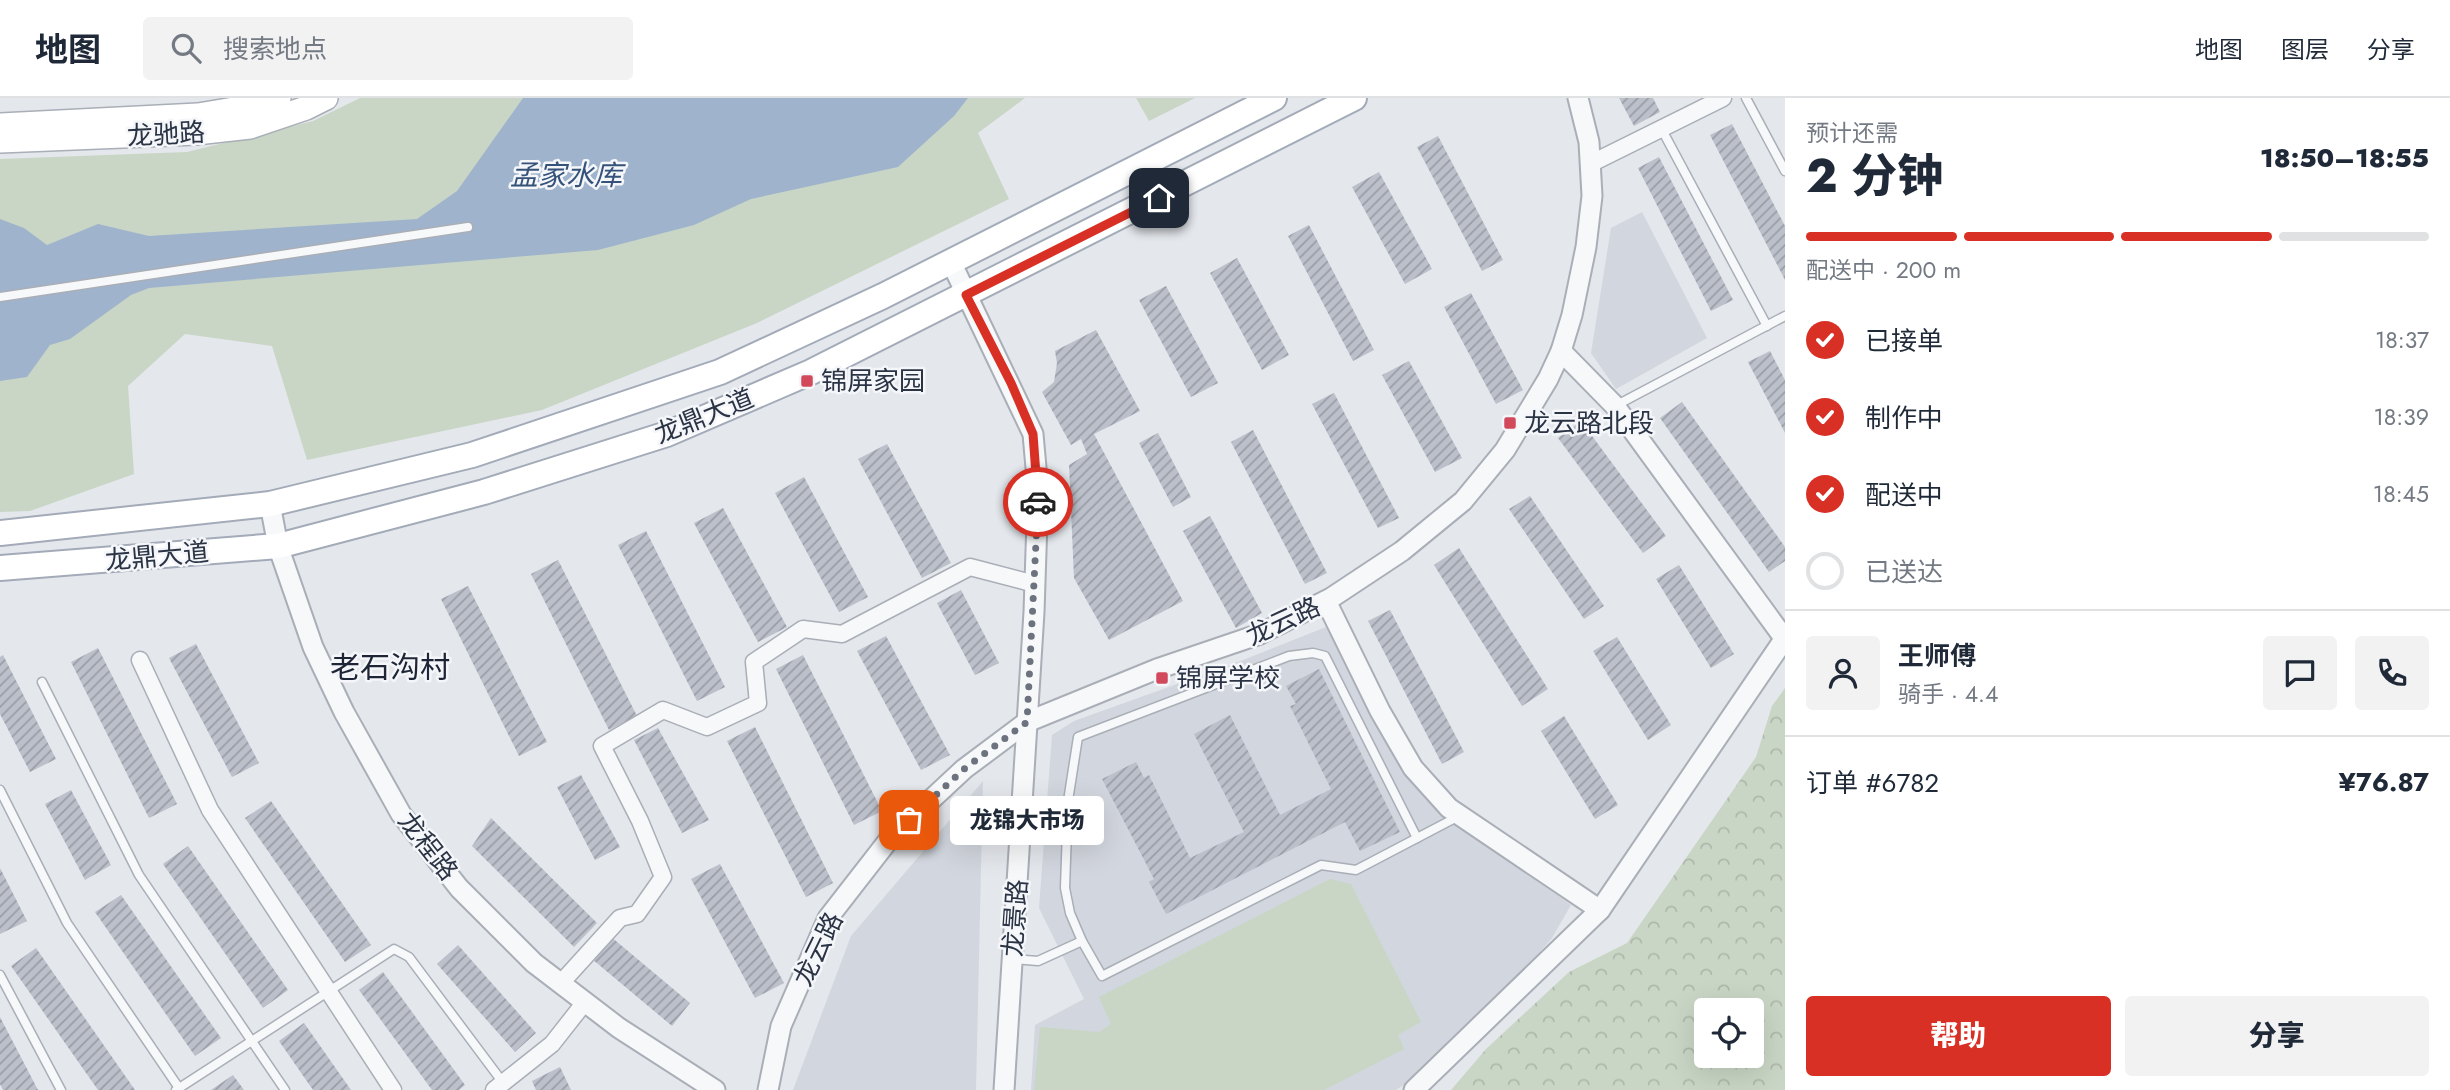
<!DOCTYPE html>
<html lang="zh">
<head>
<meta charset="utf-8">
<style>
	:root { --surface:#fff; --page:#f2f2f3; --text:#1f2937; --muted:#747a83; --line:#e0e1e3; --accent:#d93025 }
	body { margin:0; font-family:Jost,"Noto Sans SC",sans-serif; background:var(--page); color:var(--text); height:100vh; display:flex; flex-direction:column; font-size:26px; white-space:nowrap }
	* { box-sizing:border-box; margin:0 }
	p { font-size:23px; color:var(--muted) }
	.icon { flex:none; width:38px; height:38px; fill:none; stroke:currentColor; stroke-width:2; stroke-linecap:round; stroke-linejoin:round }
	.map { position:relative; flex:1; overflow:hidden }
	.sheet { display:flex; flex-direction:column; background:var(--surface); width:665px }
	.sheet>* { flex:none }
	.controls { position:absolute; left:1694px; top:900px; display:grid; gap:14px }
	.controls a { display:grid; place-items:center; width:70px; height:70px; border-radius:7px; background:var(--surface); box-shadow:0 7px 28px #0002; font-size:35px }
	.pin { position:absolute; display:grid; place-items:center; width:60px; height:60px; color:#fff; margin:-30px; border-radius:14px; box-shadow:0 4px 10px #0006 }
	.courier { position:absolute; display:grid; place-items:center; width:70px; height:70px; margin:-35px; border:5px solid #d93025; border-radius:50%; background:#fff; color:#222; box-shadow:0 2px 9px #0007 }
	.bubble { position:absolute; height:49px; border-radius:7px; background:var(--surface); box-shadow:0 7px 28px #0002; font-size:23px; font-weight:800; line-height:49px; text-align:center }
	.overview em { font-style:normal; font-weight:800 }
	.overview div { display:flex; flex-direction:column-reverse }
	.overview { display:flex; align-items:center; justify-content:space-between; height:119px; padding:0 21px }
	h1 { font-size:46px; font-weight:800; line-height:52px }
	.bar { display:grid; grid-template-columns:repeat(4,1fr); gap:10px 7px; align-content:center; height:84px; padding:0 21px }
	.bar i { height:9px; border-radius:5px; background:var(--line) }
	.bar .current { background:var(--accent) }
	.bar p { grid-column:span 4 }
	.line { display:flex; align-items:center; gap:18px; padding:0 21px; border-top:2px solid var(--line) }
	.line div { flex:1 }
	.round { display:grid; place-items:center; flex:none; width:74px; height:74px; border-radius:7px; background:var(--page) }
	ol { padding:0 21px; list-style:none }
	li { display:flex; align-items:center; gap:21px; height:77px }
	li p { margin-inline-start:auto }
	li .icon { padding:7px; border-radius:50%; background:var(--accent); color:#fff; stroke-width:4 }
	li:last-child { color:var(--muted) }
	li i { width:38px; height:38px; border:4px solid var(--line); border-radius:50% }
	.primary-button { display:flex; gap:14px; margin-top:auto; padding:14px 21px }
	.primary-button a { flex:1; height:80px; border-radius:7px; background:var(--accent); color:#fff; font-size:28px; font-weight:800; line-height:80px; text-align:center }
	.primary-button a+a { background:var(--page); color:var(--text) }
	header { display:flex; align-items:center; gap:42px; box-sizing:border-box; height:98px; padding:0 35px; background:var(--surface); border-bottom:2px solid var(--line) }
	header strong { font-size:33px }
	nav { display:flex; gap:38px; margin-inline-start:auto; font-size:24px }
	.search { width:490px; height:63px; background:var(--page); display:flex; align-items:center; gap:18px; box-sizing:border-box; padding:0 24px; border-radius:7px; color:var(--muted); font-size:26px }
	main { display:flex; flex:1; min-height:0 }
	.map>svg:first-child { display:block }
	.built { fill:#d2d6de }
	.forest { fill:url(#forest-crowns); fill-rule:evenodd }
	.park { fill:#c9d6c5 }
	.water { fill:#9fb4cc }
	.building { fill:url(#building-hatch) }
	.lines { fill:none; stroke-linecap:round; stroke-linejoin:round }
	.service-casing { stroke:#a9aeb7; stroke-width:11 }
	.minor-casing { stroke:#a9aeb7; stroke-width:19 }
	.tertiary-casing { stroke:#a9aeb7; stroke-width:23 }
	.secondary-casing { stroke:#a9aeb7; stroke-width:26 }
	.primary-casing { stroke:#a3abb8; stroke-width:28 }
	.service { stroke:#f7f8fa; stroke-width:8 }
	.minor { stroke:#f7f8fa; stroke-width:16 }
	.tertiary { stroke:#f7f8fa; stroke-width:19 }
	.secondary { stroke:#fff; stroke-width:23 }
	.primary { stroke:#fff; stroke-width:24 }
	.done { stroke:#6c737f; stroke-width:7; stroke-dasharray:0 12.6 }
	.route { stroke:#d93025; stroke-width:9 }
	.poi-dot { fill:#d1495b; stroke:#f4f6f9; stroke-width:2.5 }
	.labels { text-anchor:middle; stroke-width:5; stroke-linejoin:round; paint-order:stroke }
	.street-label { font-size:26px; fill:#2b3445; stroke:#f4f6f9 }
	.poi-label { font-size:26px; fill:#2b3445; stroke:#f4f6f9; text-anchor:start }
	.water-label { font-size:28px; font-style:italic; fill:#34527a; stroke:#f4f6f9 }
	.quarter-label { font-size:30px; fill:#1d2536; stroke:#f4f6f9 }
</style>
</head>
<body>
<header>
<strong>地图</strong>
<div class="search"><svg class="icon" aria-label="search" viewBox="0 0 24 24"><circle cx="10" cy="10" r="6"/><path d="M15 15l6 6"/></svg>搜索地点</div>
<nav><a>地图</a><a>图层</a><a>分享</a></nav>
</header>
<main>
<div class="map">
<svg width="1785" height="992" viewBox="0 0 1785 992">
	<defs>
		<pattern id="forest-crowns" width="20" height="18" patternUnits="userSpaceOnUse" patternTransform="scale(1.75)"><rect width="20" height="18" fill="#c9d6c5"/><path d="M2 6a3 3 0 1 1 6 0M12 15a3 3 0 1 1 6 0" fill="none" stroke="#adb8ab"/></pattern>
		<pattern id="building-hatch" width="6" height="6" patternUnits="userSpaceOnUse" patternTransform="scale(1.75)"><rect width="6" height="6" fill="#bbc0ca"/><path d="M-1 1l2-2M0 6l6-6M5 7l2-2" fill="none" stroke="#989da6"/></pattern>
	</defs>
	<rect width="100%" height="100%" fill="#e4e7ec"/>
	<g class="built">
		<path d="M1642 114 1707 240 1616 291 1591 255 1611 130Z"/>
		<path d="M1326 529 1413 687 1438 713 1571 807 1552 840 1502 898 1411 982 1396 992H1031L1035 927 1084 901 1039 810 1052 637 1074 623 1233 566Z"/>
		<path d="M983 683 976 992H793L851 838Z"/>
	</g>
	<path class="forest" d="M1785 590V992H1451L1486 951 1569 874 1627 845 1756 659 1772 608ZM1706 912H1752V957H1706Z"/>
	<g class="park">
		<path d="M360 0H1025L978 35 1009 101 757 225 542 312 307 362 272 248 185 236 128 288 134 376 30 413 0 414V61L187 54 313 23Z"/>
		<path d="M1136 0H1195L1149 23Z"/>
		<path d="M1330 781 1351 786 1421 924 1398 937 1404 951 1324 992H1034L1040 929 1099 934 1111 926 1099 899Z"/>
	</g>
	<path class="water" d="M523 0H968L954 18 898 69 751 101 694 127 598 152 149 190 131 197 70 241 50 247 27 279 0 283V121L24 130 47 147 98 126 149 138 417 121 457 93Z"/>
	<g class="building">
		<path d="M1619 0H1653L1660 14 1634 28Z"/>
		<path d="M1732 26 1785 128V182L1710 37Z"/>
		<path d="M1438 38 1503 162 1482 173 1417 49Z"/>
		<path d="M1659 59 1733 202 1711 213 1638 70Z"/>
		<path d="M1379 74 1432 171 1405 186 1352 89Z"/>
		<path d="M1309 127 1374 252 1353 263 1288 138Z"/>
		<path d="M1237 160 1289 257 1262 272 1210 175Z"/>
		<path d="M1166 188 1218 285 1191 299 1139 202Z"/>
		<path d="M1471 195 1523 292 1496 306 1444 209Z"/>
		<path d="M1096 232 1140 313 1094 336 1183 503 1109 542 1074 480 1069 367 1087 356 1081 341 1071 347 1042 294 1054 284 1057 265 1055 253Z"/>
		<path d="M1770 253 1785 282V335L1748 264Z"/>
		<path d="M1409 263 1462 360 1435 374 1382 277Z"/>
		<path d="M1334 295 1399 420 1378 430 1312 306Z"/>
		<path d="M1682 304 1785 449V463L1769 474 1660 320Z"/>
		<path d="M1581 323 1666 438 1643 455 1558 340Z"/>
		<path d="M1253 332 1327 475 1305 486 1231 344Z"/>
		<path d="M1158 335 1191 399 1173 409 1139 345Z"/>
		<path d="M887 346 951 465 922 480 858 361Z"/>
		<path d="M804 379 868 499 839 514 775 395Z"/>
		<path d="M1530 398 1604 508 1584 521 1509 411Z"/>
		<path d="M723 410 787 529 758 544 694 425Z"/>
		<path d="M1210 418 1262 515 1236 530 1183 433Z"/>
		<path d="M646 433 725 589 697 603 618 447Z"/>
		<path d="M1459 450 1548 591 1522 608 1434 467Z"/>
		<path d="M558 462 637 618 609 632 531 476Z"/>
		<path d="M1679 467 1734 556 1711 570 1656 481Z"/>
		<path d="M468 488 547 644 519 658 441 501Z"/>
		<path d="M961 492 999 565 975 577 937 505Z"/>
		<path d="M1390 512 1464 654 1442 666 1368 523Z"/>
		<path d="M886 538 950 657 921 672 857 553Z"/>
		<path d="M1617 539 1671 627 1648 642 1593 553Z"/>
		<path d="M196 546 259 665 232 679 169 560Z"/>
		<path d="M98 550 177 706 149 720 71 564Z"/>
		<path d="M3 557 56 661 30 674 0 616V559Z"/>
		<path d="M803 557 882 713 854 727 776 571Z"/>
		<path d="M1319 571 1400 734 1360 753 1345 724 1166 816 1149 784 1154 781 1102 681 1136 664 1144 680 1149 677 1190 760 1244 734 1194 636 1230 617 1280 717 1331 691 1290 608 1296 606 1286 588Z"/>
		<path d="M1564 618 1618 707 1595 721 1541 633Z"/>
		<path d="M755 629 833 785 806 799 727 643Z"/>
		<path d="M658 630 709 722 682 735 634 642Z"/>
		<path d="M581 677 620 749 595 762 557 689Z"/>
		<path d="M71 692 111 767 85 782 45 706Z"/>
		<path d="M271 703 371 847 345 864 245 720Z"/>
		<path d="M491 720 597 825 574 849 472 748Z"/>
		<path d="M188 748 288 892 263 910 163 766Z"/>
		<path d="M720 766 784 885 755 900 691 781Z"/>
		<path d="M0 770 27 823 0 836Z"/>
		<path d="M121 797 221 940 195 958 95 814Z"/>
		<path d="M610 838 690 905 672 928 592 861Z"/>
		<path d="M458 847 536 935 515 954 437 866Z"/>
		<path d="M36 850 135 992H98L11 868Z"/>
		<path d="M383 874 465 987 459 992H432L359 892Z"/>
		<path d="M0 919 38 992H3L0 986Z"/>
		<path d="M304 925 351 992H313L279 943Z"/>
		<path d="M560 969 571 992H536L532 983Z"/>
		<path d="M233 977 244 992H211Z"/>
	</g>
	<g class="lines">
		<defs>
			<g id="service">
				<path d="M1746 0 1785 73"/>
				<path d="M1661 30 1767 228"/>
				<path d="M0 199 468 129"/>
				<path d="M1615 308 1785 218"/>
				<path d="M42 584 139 777 285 992"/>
				<path d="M0 692 67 825 179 990"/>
				<path d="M1082 843 1070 815 1065 790 1068 703 1078 639 1289 558 1313 555 1325 558 1417 740"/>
				<path d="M1012 861 1038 863 1082 843 1102 878 1321 767 1356 772 1459 718"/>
				<path d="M0 877 61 992"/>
				<path d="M176 992 394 851 409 859 504 986"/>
			</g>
			<g id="minor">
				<path d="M1590 66 1723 0"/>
				<path d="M140 562 210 712 393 992"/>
				<path d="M561 885 620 820 637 816 663 779 640 723 602 648 663 612 707 629 758 605 754 564 803 531 842 536 970 469 1035 486"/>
				<path d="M494 992 552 946 585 904"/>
			</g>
			<g id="tertiary">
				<path d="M951 164 1033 336 1038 392 1034 514 1004 992"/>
				<path d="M1561 253 1615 308 1784 540"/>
				<path d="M270 406 278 448 313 549 344 614 401 716 459 790 534 865 619 930 715 992"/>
				<path d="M1326 503 1380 613 1413 670 1449 710 1600 812"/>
				<path d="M768 992 781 928 828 820 891 739 964 671 1027 624 1157 571 1260 536 1331 500 1402 453 1463 403 1505 352 1548 281 1561 253 1572 217 1586 149 1592 98 1589 44 1578 0"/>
				<path d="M1414 992 1600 812 1785 540"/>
			</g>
			<g id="secondary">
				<path d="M0 27 198 17 265 6 279 0"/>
				<path d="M0 43 196 35 250 29 306 10 326 0"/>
			</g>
			<g id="primary">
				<path d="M0 435 270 406 472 357 720 274 883 198 1274 0"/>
				<path d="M0 470 278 448 484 394 667 336 811 274 1354 0"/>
			</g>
		</defs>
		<use href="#service" class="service-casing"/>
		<use href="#minor" class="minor-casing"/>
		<use href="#tertiary" class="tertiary-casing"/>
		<use href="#secondary" class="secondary-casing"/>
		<use href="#primary" class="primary-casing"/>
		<use href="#service" class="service"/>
		<use href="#minor" class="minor"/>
		<use href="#tertiary" class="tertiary"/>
		<use href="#secondary" class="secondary"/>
		<use href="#primary" class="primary"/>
	</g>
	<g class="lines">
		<path class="done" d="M909 722 964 671 1027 624 1038 404"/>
		<path class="route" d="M1038 404 1033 336 1011 285 966 197 1159 100"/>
	</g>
	<g class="poi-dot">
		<rect x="800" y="276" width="14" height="14" rx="3.5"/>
		<rect x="1503" y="318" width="14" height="14" rx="3.5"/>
		<rect x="1155" y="573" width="14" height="14" rx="3.5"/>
	</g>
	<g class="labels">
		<g class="street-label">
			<text transform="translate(166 36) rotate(-3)" y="9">龙驰路</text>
			<text transform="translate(704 318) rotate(-22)" y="9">龙鼎大道</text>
			<text transform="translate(157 458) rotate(-5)" y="9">龙鼎大道</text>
			<text transform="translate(1283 523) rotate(-25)" y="9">龙云路</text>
			<text transform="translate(428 748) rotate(52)" y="9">龙程路</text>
			<text transform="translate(1015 820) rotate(-86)" y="9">龙景路</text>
			<text transform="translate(818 851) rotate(-64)" y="9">龙云路</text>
		</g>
		<g class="poi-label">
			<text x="821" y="292">锦屏家园</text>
			<text x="1524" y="334">龙云路北段</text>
			<text x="1176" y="589">锦屏学校</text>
		</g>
		<g class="water-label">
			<text x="566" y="87">孟家水库</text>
		</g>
		<g class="quarter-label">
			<text x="390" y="580">老石沟村</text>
		</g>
	</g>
</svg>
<div class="controls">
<a><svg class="icon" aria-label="locate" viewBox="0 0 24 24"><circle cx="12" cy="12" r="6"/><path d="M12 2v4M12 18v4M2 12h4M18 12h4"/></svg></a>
</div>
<div class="pin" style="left:909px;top:722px;background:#ea580c"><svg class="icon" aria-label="bag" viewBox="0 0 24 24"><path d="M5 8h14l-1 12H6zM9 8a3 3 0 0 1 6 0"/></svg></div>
<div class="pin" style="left:1159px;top:100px;background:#1f2937"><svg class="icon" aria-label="home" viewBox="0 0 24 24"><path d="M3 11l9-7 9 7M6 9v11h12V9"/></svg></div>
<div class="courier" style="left:1038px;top:404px"><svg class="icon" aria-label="car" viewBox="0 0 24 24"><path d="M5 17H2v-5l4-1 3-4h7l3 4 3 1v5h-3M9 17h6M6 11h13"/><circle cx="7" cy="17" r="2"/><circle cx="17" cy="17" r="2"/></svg></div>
<div class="bubble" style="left:950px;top:698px;width:154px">龙锦大市场</div>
</div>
<section class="sheet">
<div class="overview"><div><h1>2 分钟</h1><p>预计还需</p></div><em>18:50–18:55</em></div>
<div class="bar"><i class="current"></i><i class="current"></i><i class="current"></i><i></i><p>配送中 · 200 m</p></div>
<ol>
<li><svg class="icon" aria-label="check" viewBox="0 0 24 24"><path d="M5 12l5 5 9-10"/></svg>已接单<p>18:37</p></li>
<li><svg class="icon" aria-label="check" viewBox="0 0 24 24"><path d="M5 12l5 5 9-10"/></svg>制作中<p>18:39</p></li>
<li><svg class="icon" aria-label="check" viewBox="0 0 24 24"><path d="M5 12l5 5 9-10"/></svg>配送中<p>18:45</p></li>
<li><i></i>已送达</li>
</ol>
<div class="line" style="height:126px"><a class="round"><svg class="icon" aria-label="person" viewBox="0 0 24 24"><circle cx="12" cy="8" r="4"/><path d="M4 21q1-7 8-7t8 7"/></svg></a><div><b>王师傅</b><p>骑手 · 4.4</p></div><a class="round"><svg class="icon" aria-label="chat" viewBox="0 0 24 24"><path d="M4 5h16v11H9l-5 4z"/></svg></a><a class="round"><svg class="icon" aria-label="phone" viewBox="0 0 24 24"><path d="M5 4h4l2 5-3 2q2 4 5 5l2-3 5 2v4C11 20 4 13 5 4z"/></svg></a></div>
<div class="line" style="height:91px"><div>订单 #6782</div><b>¥76.87</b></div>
<div class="primary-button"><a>帮助</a><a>分享</a></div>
</section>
</main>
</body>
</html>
